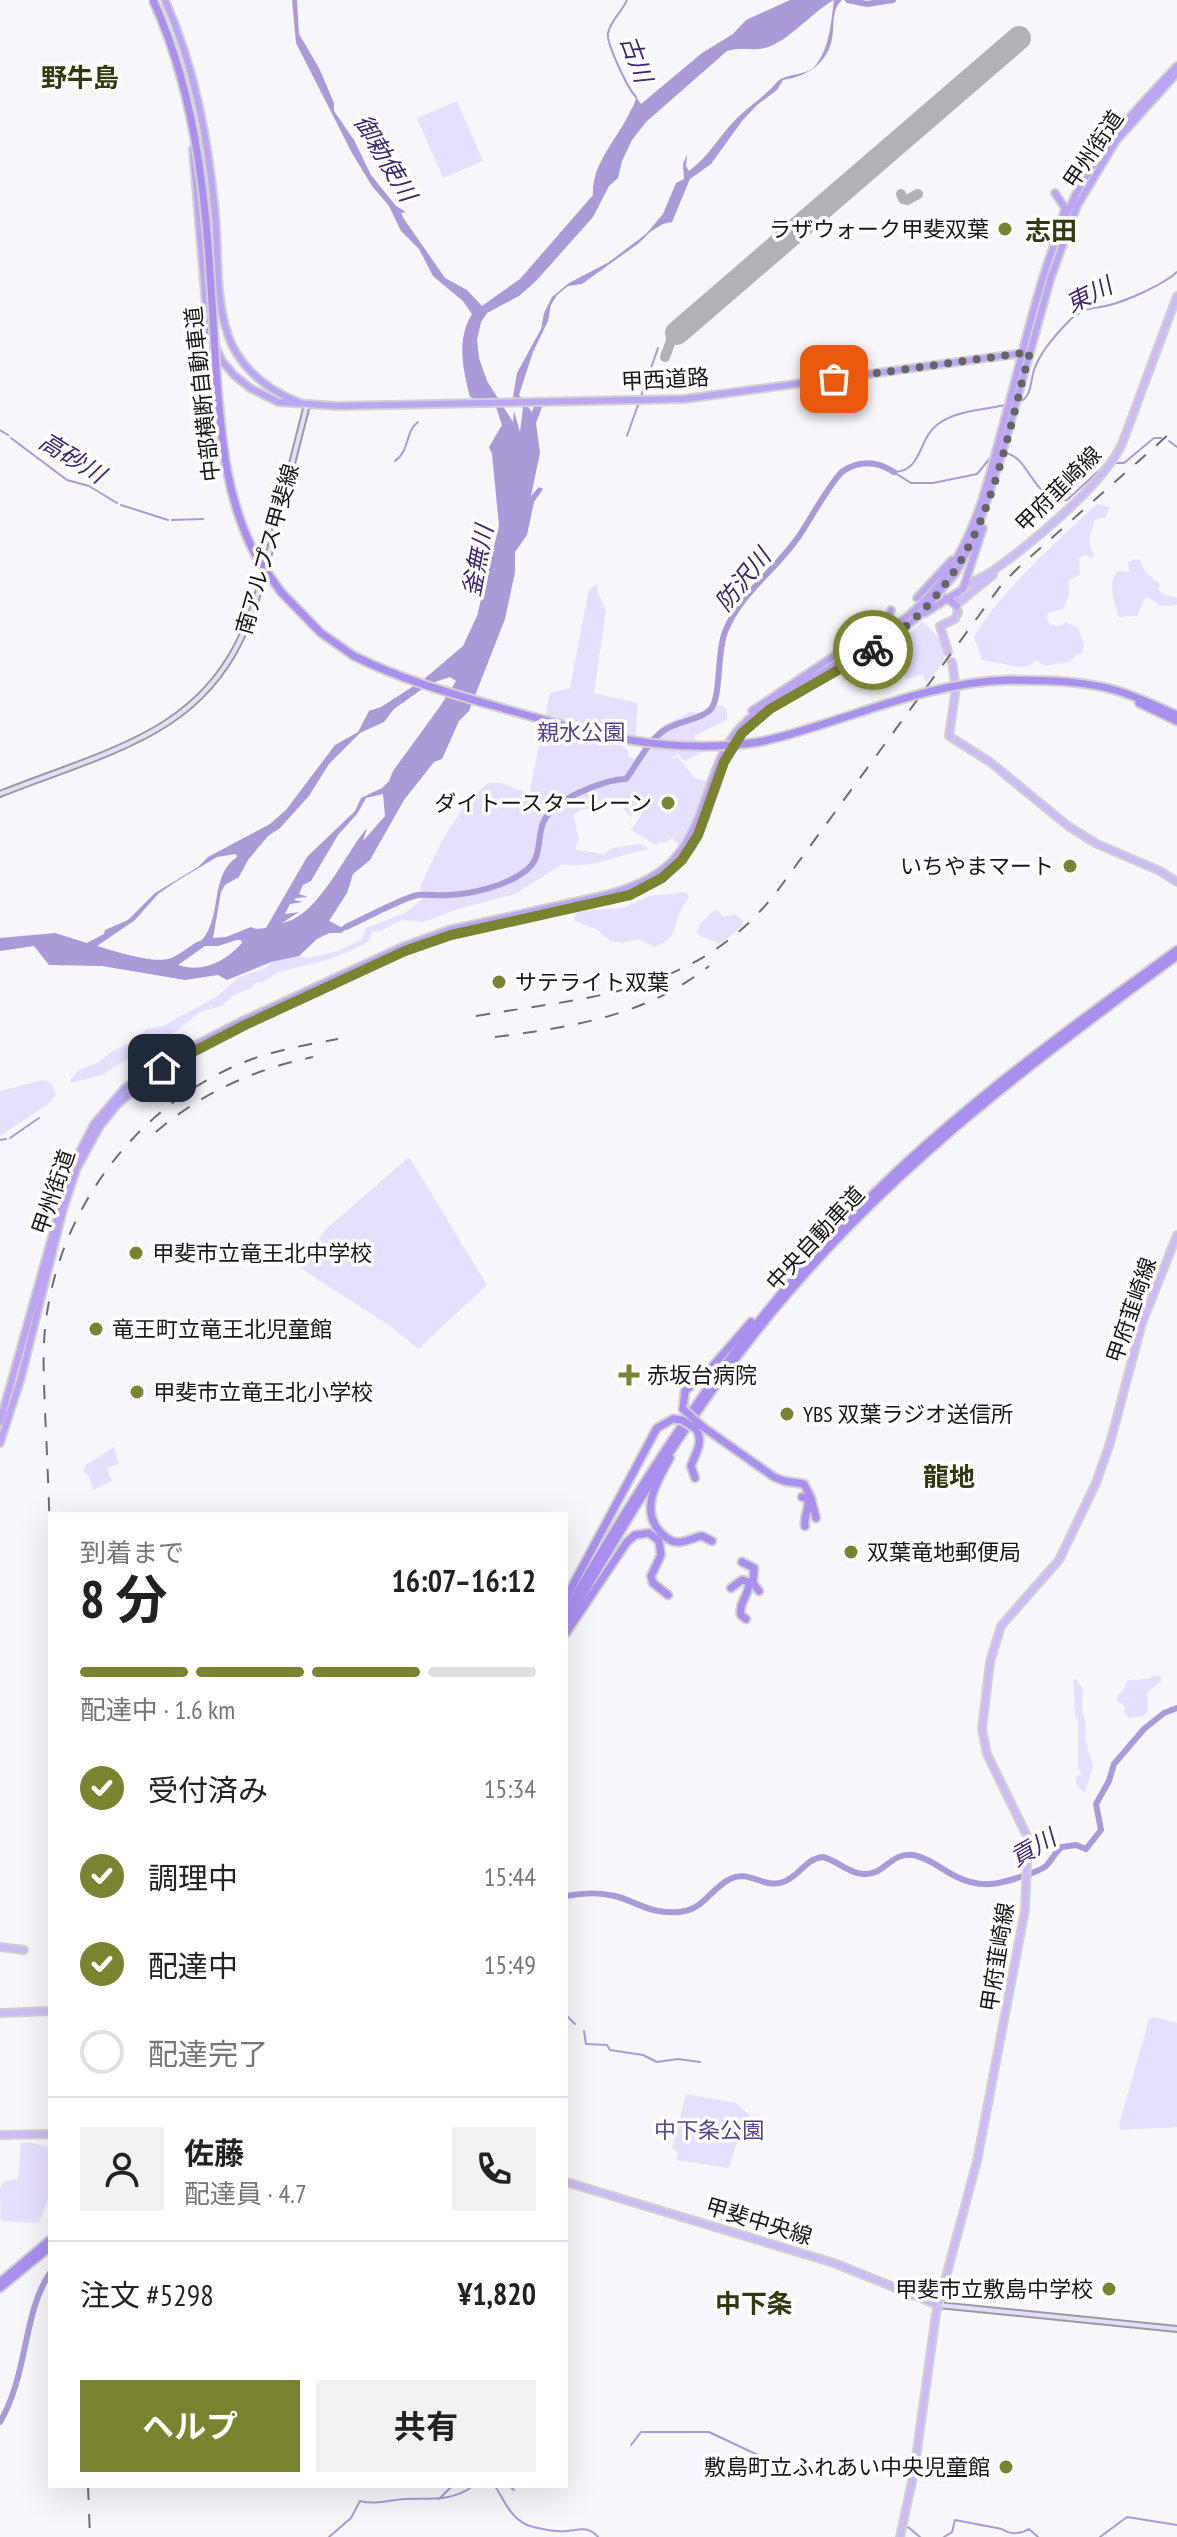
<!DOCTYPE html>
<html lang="ja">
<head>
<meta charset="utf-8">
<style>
	:root { --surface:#fff; --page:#f2f2f2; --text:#222; --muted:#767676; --line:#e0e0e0; --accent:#7a832f }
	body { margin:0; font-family:"PT Sans Narrow","Noto Sans JP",sans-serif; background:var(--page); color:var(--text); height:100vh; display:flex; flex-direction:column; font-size:30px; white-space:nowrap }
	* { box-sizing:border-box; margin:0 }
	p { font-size:26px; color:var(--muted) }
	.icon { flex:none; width:44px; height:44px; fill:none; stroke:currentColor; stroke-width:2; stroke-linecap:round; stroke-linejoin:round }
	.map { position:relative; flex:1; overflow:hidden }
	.panel { position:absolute; left:48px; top:1512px; width:520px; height:976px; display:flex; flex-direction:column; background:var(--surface); border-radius:0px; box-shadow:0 8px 32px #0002 }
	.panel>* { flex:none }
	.pin { position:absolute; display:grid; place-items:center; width:68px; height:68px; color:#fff; margin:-34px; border-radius:16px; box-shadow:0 4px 12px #0006 }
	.courier { position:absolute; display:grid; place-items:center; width:80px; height:80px; margin:-40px; border:6px solid #7a832f; border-radius:50%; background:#fff; color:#222; box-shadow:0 2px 10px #0007 }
	.summary em { font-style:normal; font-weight:700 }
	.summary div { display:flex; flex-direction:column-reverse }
	.summary { display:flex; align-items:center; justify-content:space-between; height:136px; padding:0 32px }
	h1 { font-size:52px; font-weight:700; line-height:60px }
	.bar { display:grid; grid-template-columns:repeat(4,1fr); gap:12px 8px; align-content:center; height:96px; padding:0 32px }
	.bar i { height:10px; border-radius:6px; background:var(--line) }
	.bar .on { background:var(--accent) }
	.bar p { grid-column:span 4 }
	.line { display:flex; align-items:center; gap:20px; padding:0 32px; border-top:2px solid var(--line) }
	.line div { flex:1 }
	.round { display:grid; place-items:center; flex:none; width:84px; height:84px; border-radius:0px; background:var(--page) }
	ol { padding:0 32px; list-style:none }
	li { display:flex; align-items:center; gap:24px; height:88px }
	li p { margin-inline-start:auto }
	li .icon { padding:8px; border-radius:50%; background:var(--accent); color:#fff; stroke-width:4 }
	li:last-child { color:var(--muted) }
	li i { width:44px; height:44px; border:4px solid var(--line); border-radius:50% }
	.cta { display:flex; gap:16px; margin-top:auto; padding:16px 32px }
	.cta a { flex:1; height:92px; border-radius:0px; background:var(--accent); color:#fff; font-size:32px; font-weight:700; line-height:92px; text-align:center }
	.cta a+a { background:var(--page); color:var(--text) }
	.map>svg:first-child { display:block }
	.green { fill:#e6e0ff }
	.water { fill:#a99bd7; fill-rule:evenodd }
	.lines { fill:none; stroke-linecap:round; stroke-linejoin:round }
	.stream { stroke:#a99bd7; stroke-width:2 }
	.river { stroke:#a99bd7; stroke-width:6 }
	.taxiway { stroke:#b2b2b6; stroke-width:10 }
	.runway { stroke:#b2b2b6; stroke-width:24 }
	.secondary-casing { stroke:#9b9a9f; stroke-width:8 }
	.primary-casing { stroke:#d1d1d1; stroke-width:10 }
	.trunk-casing { stroke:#d1d1d1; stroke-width:10 }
	.motorway-casing { stroke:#d1d1d1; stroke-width:11 }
	.secondary { stroke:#e5defa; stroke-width:4 }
	.primary { stroke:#cbbcf5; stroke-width:6 }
	.trunk { stroke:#baa6f2; stroke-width:6 }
	.motorway { stroke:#a990ef; stroke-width:7 }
	.rail { stroke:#6e6e71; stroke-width:2; stroke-dasharray:14 14; stroke-linecap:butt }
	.motorway-bridge-casing { stroke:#d1d1d1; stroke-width:11; stroke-linecap:butt }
	.motorway-bridge { stroke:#a990ef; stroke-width:7 }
	.done { stroke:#656568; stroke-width:8; stroke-dasharray:0 14.4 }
	.route { stroke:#7a832f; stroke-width:10 }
	.poi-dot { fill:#7a832f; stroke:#fff; stroke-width:3 }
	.labels { text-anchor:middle; stroke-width:7; stroke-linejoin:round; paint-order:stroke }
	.street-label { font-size:22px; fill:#171719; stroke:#fff }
	.poi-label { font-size:22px; fill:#171719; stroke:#fff; text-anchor:start }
	.park-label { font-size:22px; fill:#57428a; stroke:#fff }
	.water-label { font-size:24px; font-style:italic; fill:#3f276e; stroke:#fff }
	.quarter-label { font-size:26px; font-weight:bold; fill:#343810; stroke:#fff }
</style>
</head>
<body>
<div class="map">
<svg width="1177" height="2537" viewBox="0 0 1177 2537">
	<rect width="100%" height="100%" fill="#f7f6fb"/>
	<g class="green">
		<path d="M457 101 483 161 443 178 417 118Z"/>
		<path d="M1097 504 1110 507 1105 518 1095 519C1092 532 1084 545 1095 554L1092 558 1084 555 1079 558 1080 575 1069 580V595L1063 609 1048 613 1047 618 1050 625 1060 626 1066 622 1078 628 1084 644 1082 653 1076 655 1070 662 1045 666 1036 660 1029 666 1019 667 982 660 974 637C1000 592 1058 540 1097 504Z"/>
		<path d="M1136 559 1141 561 1145 572 1160 584 1158 589 1163 594 1177 598V605L1161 606 1148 597 1145 598 1137 616 1119 617C1115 603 1106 582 1118 571L1129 572 1128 562Z"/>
		<path d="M598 584 597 591 606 610 594 693 638 703 635 739 623 747 628 751 629 757 635 759 663 725 691 712 700 713 708 707 723 706 727 711V720L694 736 696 741H708L703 752 685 761 677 754 666 762 677 756 695 778 707 781 689 827 680 845 671 838 667 843 658 842 656 845 631 830 642 814 636 811 631 817 615 799 607 798 589 810 582 809 573 815 579 839 575 847 577 850 604 854 614 847C628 849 634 840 647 847V850C617 854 594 870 563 864L515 894 458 909 423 922 402 920 381 931 372 932 369 941C343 957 313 964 283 971 270 974 271 982 254 983L253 987 232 996 222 1006 200 1012 171 1035 170 1043 158 1045 146 1041 131 1057 102 1075 71 1083 70 1080 79 1070 99 1062 111 1052 137 1040 147 1029 163 1026 216 997 239 977 266 968 271 962 299 956 308 958 338 951 362 939 366 928 405 913 421 900 420 887 442 841 467 801 488 783H502L529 794 550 693 570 688 589 589Z"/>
		<path d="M922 622C932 627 949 648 943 662 940 668 931 678 926 682L922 674 909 679 905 677 889 651Z"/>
		<path d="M681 892 687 893 689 897C687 901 684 904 682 908 671 929 679 938 654 947L638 939 622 943 610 941 596 929 574 921 576 913C593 908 605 910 620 908 633 906 643 896 656 895 665 894 671 895 681 892Z"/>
		<path d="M714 910H718L723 917 735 914 743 920V925L721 944 700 936 697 931 700 924Z"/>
		<path d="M43 1080 51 1083 56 1095 48 1104 0 1136V1091Z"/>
		<path d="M409 1157 487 1285 418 1349C384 1317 337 1295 299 1266L326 1229Z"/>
		<path d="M114 1447 119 1464 107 1468 112 1481 93 1490 89 1476 83 1471 86 1465Z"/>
		<path d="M1157 1675 1161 1676V1681L1147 1693 1148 1711 1144 1716 1129 1718 1123 1712 1125 1708 1122 1703 1117 1702V1695L1123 1691 1128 1680 1146 1679Z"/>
		<path d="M1076 1679 1083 1688 1082 1710 1086 1724 1085 1738 1093 1766 1085 1793 1076 1784V1777L1082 1774 1078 1768V1721L1075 1715 1073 1680Z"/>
		<path d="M1155 2017 1177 2023V2127L1120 2130 1119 2125 1149 2019Z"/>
		<path d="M686 2094 736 2103 749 2115 740 2132 729 2168 676 2160 678 2152 672 2148Z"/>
		<path d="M29 2142 50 2148V2193L39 2223 1 2221 0 2188 4 2181 18 2179 21 2143Z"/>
	</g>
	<path class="water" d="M292 0H297L299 34 319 68 334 103V111L354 140 371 175 396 206 406 212 401 213 404 219 445 278 467 290 482 306 520 279 593 195C591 165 617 139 629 114 632 107 635 105 636 97L641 104 702 53 733 34 746 20 790 0H842C833 8 834 19 833 30 832 60 810 76 783 80L777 90 757 105 742 121 711 164 690 179 672 222 663 224 650 232 639 243 582 284 568 286 557 295 551 305 548 321 533 352 519 395 532 412 534 407H542L536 423 540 453 531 496 539 487 543 489 534 502 527 535 515 552V572L505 619 469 711 459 721 442 759 434 762 404 800 370 860 353 874 347 893 329 921 341 927 352 925 341 933H329L317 939 299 956 271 962 227 980 218 975 185 980 102 966 49 965 34 946 0 951V938L55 933 87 943 104 934 105 930 128 920 155 893 198 867 208 857 270 824 286 810 335 745 358 732 369 711 381 707 423 680 463 646 477 616 499 526 492 454 489 447 502 425 496 407 470 397C463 369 456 340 472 314L463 301 433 276 419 249 401 231 389 206 372 186 352 153 296 43ZM834 0C831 22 830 48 815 66 805 77 786 72 776 83 764 97 748 107 735 120 719 137 707 158 689 171L686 166 687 154 683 164 684 179 676 183 663 214 646 234 609 262 569 283 552 297 544 313 541 329 517 373 513 397 523 408 520 432 514 411 513 422 487 381 479 358 477 340 481 322 487 313 519 296 536 281 593 217 609 186 618 178 622 161 632 140 646 122 727 51C740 47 753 51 765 48 788 42 812 12 834 0ZM450 677 456 681 441 705 393 771 389 781 382 788 361 798 355 811 307 857 266 928 256 929 251 927 226 937 213 938 221 892 225 885 239 877 248 860 268 836 280 828 309 796 329 764 360 733 384 722 394 709 429 684ZM383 794 385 816 363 841 367 828C344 855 318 917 282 923L299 912 285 914 290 904 303 902 294 900 296 898 308 897 299 894 303 885 311 881 338 835 357 814 366 798ZM236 854 237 857C209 876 223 915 202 940 190 944 180 956 168 959 152 963 113 951 97 946L135 920 158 894 177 881 217 857ZM237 940H241L242 943C225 962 203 973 178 965L205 946H218Z"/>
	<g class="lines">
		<g class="stream">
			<path d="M627 0C623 11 611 19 608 33 606 43 628 89 636 97"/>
			<path d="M1019 402C1032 397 1030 382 1034 370 1040 352 1057 333 1070 320 1082 307 1095 309 1110 305 1128 300 1163 285 1177 272"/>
			<path d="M0 430 8 435"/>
			<path d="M627 436 658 348"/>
			<path d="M11 438 67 480 89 486 117 503"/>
			<path d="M1169 441 1177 447"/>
			<path d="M1005 453C1031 457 1031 501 1067 500L1104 466"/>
			<path d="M395 461C410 451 405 431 418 422"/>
			<path d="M1114 463H1124L1154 438H1161"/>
			<path d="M894 472C923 471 918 438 938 424 957 410 984 410 1005 405"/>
			<path d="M895 473 911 483H933L977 474 991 457"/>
			<path d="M121 505 168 520"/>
			<path d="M172 520 203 519"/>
			<path d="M10 1138 39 1118"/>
			<path d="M0 1140 6 1139"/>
			<path d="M566 2015 575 2024"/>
			<path d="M584 2031 586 2044 607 2045 610 2050 643 2055 657 2062 678 2059 700 2062"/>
			<path d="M631 2445 641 2432H709L760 2456 788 2475"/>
			<path d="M495 2486C504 2500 510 2517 527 2525 532 2527 551 2531 557 2531 573 2534 585 2522 598 2537"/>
			<path d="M509 2486 514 2490"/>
			<path d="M439 2499 452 2486"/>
			<path d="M908 2527 920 2537"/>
			<path d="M329 2537 351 2518 360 2501C377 2505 388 2500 405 2499 429 2498 452 2502 473 2486"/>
			<path d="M944 2537 952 2532 955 2520 1002 2529C1010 2535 1021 2534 1029 2529L1038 2537"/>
			<path d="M1100 2537 1127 2517 1177 2525"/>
		</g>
		<g class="river">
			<path d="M848 0 867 4 893 0"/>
			<path d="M346 927C362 920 404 897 418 895 428 894 439 896 449 895 472 894 505 886 524 872 543 859 536 842 543 823 551 801 603 779 626 779 638 763 647 743 663 731 677 721 703 719 711 709 721 697 717 651 725 632 740 593 776 570 799 536 808 523 833 478 843 471 860 460 877 461 894 472"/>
			<path d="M566 1896C582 1893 599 1892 615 1896 640 1903 649 1914 679 1912 704 1910 710 1889 730 1879 748 1869 764 1889 783 1882 799 1877 806 1858 823 1857 838 1861 848 1873 863 1874 885 1876 890 1852 913 1855 930 1858 942 1870 957 1877 983 1890 1004 1883 1029 1874 1035 1872 1041 1870 1046 1866 1052 1860 1055 1852 1062 1847L1076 1845 1086 1849 1101 1830 1096 1804 1109 1781 1114 1764 1144 1729 1164 1713 1177 1708"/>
			<path d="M0 2422C28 2375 23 2312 50 2273"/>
		</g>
		<g class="taxiway">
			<path d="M901 194 903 199 907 200 918 194"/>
			<path d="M665 357 672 338 677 333"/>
		</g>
		<path class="runway" d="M677 333 1019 38"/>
		<defs>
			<g id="secondary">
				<path d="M0 794C52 773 123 752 168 722 241 674 255 608 275 530 286 488 296 447 307 405"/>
				<path d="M938 2305 1177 2329"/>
			</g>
			<g id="primary">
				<path d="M960 602 993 575"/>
				<path d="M958 613C956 605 956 595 962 589 971 581 985 577 994 570 1033 542 1102 486 1122 444L1177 296"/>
				<path d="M948 652 940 626 955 619 958 612"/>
				<path d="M952 662 956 688 949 736 990 762 1068 826 1097 844 1160 871 1177 882"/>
				<path d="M0 1947 24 1950"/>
				<path d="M0 2013 50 2011"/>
				<path d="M0 2135 50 2134"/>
				<path d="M566 2182 834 2263 938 2305"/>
				<path d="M900 2537 914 2472 936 2314 977 2161 1025 1910 1028 1838 987 1754 982 1729 990 1662 1001 1626 1059 1560 1096 1483 1110 1443 1142 1323 1177 1235"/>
			</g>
			<g id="trunk">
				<path d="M165 0C195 68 208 139 215 213 219 255 214 306 232 345 246 373 272 392 300 403"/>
				<path d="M193 149 208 330 222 361 234 375 250 388 278 402 337 406 684 399 1024 353"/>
				<path d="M1055 193 1065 208 1062 219"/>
				<path d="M917 598 952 560"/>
				<path d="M946 598 957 606"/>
				<path d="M925 613 963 589 983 528"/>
				<path d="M752 711 888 620 891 610"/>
				<path d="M0 1422 71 1169 94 1124 125 1088 159 1064 242 1021 402 947 449 930 606 895C677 875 688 849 711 783 718 764 724 746 738 730 755 710 779 698 802 684 857 652 917 622 952 566 982 519 993 460 1008 407 1029 331 1045 246 1085 178 1110 136 1144 101 1177 66"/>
				<path d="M0 1443 21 1378 63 1210 77 1168 100 1126 117 1105 139 1085 162 1068 245 1025 405 951 451 935 630 895 662 878 691 848 704 820 724 762 735 743 750 724 770 709 879 646 918 617 955 574 974 540 1003 450 1051 277 1077 206 1116 141 1177 73"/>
			</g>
			<g id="motorway">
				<path d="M217 383C222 445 227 502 257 558"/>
				<path d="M281 592 321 633 354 656"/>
				<path d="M1010 680C1046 681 1083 680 1118 691 1138 697 1158 707 1177 715"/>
				<path d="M1139 703 1177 721"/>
				<path d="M759 742 780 737"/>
				<path d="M683 1409 685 1391 711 1368 751 1322"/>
				<path d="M703 1427 774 1477 784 1481 804 1484 811 1498 816 1518"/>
				<path d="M670 1458C657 1481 639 1510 661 1533 666 1538 671 1542 677 1542 685 1543 694 1537 702 1536L712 1541"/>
				<path d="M695 1478 691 1466C696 1452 704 1442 696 1429"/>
				<path d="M802 1497 807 1498C811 1507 803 1516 805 1526"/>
				<path d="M742 1562 754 1568 753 1583 759 1591"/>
				<path d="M731 1588 742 1580 749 1582C750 1594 738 1603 741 1615L746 1619"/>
				<path d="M566 1598 657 1428 673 1419"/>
				<path d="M566 1612C660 1449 758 1301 896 1172 984 1090 1080 1020 1177 950"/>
				<path d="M566 1624C632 1510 699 1397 785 1297 898 1163 1036 1059 1177 956"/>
				<path d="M566 1633 627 1542 635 1535 649 1533 659 1541 661 1555 651 1576 653 1583 668 1595"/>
				<path d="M0 2282 50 2240"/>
				<path d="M0 2288 50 2247"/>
			</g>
		</defs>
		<use href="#secondary" class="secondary-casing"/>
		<use href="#primary" class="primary-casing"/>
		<use href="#trunk" class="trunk-casing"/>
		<use href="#motorway" class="motorway-casing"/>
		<use href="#secondary" class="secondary"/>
		<use href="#primary" class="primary"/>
		<use href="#trunk" class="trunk"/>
		<use href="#motorway" class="motorway"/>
		<g class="rail">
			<path d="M476 1016C593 996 695 994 775 894L1002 584 1020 566 1177 427"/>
			<path d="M495 1037C572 1027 646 1016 709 966"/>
			<path d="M156 1132C201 1093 255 1069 313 1057"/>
			<path d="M50 1539C49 1497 47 1454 45 1411 44 1381 42 1351 46 1320 61 1203 143 1098 255 1058 282 1049 311 1044 338 1039"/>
			<path d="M88 2486 90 2537"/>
		</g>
		<defs>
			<g id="motorway-bridge">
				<path d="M153 0C208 120 208 254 217 383"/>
				<path d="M257 558 281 592"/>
				<path d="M354 656C402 680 453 694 505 709 593 734 667 756 759 742"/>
				<path d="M780 737C858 716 929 682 1010 680"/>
				<path d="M683 1409 703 1427"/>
				<path d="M673 1419 682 1420 696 1429"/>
			</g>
		</defs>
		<use href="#motorway-bridge" class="motorway-bridge-casing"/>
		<use href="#motorway-bridge" class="motorway-bridge"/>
	</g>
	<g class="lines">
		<path class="done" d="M834 379 1030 352C998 468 985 581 873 650"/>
		<path class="route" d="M162 1068 245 1025 405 951 451 935 630 895 662 878 682 860 698 835 724 762 742 733 770 709 873 650"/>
	</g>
	<g class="poi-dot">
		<circle cx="1005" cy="229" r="8"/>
		<circle cx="668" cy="803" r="8"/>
		<circle cx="1070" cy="866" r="8"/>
		<circle cx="499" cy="982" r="8"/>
		<circle cx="136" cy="1253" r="8"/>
		<circle cx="96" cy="1329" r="8"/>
		<path d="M625 1363h8v8h8v8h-8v8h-8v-8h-8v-8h8z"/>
		<circle cx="137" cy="1392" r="8"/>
		<circle cx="787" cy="1414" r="8"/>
		<circle cx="851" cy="1552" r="8"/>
		<circle cx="1109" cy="2289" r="8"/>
		<circle cx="1006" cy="2467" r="8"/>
	</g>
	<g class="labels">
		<g class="street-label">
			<text transform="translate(1093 149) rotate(-56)" y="8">甲州街道</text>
			<text transform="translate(665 379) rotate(-3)" y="8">甲西道路</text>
			<text transform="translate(202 394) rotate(-96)" y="8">中部横断自動車道</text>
			<text transform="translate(1058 489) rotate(-45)" y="8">甲府韮崎線</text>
			<text transform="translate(267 549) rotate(-74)" y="8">南アルプス甲斐線</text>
			<text transform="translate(53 1192) rotate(-71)" y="8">甲州街道</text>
			<text transform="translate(815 1238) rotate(-47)" y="8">中央自動車道</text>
			<text transform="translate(1131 1310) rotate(-71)" y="8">甲府韮崎線</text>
			<text transform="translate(997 1957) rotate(-81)" y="8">甲府韮崎線</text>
			<text transform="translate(759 2221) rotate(17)" y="8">甲斐中央線</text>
		</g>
		<g class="poi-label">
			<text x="989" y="237" text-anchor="end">ラザウォーク甲斐双葉</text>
			<text x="652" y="811" text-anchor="end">ダイトースターレーン</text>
			<text x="1054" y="874" text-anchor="end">いちやまマート</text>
			<text x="515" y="990">サテライト双葉</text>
			<text x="152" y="1261">甲斐市立竜王北中学校</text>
			<text x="112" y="1337">竜王町立竜王北児童館</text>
			<text x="647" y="1383">赤坂台病院</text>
			<text x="153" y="1400">甲斐市立竜王北小学校</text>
			<text x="803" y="1422">YBS 双葉ラジオ送信所</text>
			<text x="867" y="1560">双葉竜地郵便局</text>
			<text x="1093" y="2297" text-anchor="end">甲斐市立敷島中学校</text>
			<text x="990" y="2475" text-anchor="end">敷島町立ふれあい中央児童館</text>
		</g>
		<g class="park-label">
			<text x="581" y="740">親水公園</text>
			<text x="709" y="2138">中下条公園</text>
		</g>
		<g class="water-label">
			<text transform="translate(636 59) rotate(70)" y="8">古川</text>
			<text transform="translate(385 158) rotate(59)" y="8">御勅使川</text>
			<text transform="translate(1089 295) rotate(-27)" y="8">東川</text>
			<text transform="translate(72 458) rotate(32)" y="8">高砂川</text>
			<text transform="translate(478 561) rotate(-79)" y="8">釜無川</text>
			<text transform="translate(743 580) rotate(-51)" y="8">防沢川</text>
			<text transform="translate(1033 1848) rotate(-30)" y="8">貢川</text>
		</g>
		<g class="quarter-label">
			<text x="80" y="87">野牛島</text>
			<text x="1051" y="240">志田</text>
			<text x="949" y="1486">龍地</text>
			<text x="754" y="2313">中下条</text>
		</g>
	</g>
</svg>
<div class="pin" style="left:834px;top:379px;background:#ea580c"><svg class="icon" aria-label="bag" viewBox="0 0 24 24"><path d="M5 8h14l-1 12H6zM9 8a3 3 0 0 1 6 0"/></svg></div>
<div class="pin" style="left:162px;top:1068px;background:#1f2937"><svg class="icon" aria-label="home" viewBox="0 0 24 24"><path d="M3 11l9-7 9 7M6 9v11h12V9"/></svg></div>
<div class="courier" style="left:873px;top:650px"><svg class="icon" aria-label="bike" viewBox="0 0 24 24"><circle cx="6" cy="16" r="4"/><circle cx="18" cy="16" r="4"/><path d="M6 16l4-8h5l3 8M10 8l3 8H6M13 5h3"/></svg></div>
<section class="panel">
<div class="summary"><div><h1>8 分</h1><p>到着まで</p></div><em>16:07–16:12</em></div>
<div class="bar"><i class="on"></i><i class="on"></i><i class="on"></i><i></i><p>配達中 · 1.6 km</p></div>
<ol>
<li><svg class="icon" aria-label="check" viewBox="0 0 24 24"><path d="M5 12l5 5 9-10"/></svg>受付済み<p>15:34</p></li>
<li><svg class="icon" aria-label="check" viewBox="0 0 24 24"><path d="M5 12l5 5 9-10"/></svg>調理中<p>15:44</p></li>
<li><svg class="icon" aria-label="check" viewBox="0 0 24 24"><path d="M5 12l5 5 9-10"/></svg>配達中<p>15:49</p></li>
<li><i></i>配達完了</li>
</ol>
<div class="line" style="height:144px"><a class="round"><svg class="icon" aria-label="person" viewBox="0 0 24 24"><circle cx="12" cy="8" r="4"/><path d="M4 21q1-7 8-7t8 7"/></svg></a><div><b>佐藤</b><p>配達員 · 4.7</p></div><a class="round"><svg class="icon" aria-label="phone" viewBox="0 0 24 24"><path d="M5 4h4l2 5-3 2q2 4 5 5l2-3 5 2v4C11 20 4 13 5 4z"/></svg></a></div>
<div class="line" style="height:104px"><div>注文 #5298</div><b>¥1,820</b></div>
<div class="cta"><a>ヘルプ</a><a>共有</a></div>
</section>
</div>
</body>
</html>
